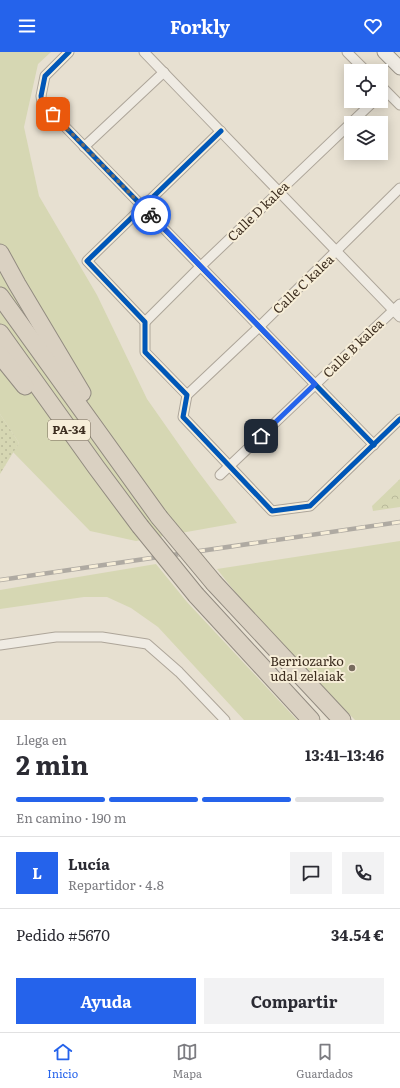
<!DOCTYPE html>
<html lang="es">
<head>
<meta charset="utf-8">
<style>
	:root { --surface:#fff; --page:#f2f2f3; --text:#2b2b33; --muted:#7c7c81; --line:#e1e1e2; --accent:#2563eb }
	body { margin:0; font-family:Literata,serif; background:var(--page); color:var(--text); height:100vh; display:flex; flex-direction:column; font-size:15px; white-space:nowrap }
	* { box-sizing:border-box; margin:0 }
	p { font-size:13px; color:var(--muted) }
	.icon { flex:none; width:22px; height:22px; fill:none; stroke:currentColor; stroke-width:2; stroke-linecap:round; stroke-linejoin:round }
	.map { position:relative; height:668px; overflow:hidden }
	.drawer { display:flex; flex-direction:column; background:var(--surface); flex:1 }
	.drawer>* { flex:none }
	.tools { position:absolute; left:344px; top:12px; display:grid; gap:8px }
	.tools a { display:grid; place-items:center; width:44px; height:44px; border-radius:0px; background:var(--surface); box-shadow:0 2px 10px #0003; font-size:20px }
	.pin { position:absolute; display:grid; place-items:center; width:34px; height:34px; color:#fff; margin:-17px; border-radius:8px; box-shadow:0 2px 6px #0006 }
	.courier { position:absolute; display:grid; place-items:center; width:40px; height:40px; margin:-20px; border:3px solid #2563eb; border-radius:50%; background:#fff; color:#222; box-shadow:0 1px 5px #0007 }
	.head em { font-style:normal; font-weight:700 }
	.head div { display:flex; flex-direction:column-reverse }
	.head { display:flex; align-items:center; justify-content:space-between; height:68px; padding:0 16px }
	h1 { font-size:26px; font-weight:700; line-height:30px }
	.bar { display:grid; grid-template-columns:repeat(4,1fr); gap:6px 4px; align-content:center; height:48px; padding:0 16px }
	.bar i { height:5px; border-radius:3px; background:var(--line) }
	.bar .current { background:var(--accent) }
	.bar p { grid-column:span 4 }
	.line { display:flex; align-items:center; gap:10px; padding:0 16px; border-top:1px solid var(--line) }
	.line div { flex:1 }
	.round { display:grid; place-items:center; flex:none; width:42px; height:42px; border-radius:0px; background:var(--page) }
	.cta { display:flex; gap:8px; margin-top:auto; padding:8px 16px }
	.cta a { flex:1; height:46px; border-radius:0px; background:var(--accent); color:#fff; font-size:16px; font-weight:700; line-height:46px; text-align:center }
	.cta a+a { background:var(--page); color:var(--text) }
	header { display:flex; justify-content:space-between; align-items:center; height:52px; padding:0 16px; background:var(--accent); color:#fff; font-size:18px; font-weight:700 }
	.dock { display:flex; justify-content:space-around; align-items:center; height:56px; border-top:1px solid var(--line); background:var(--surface); font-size:11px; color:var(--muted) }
	.dock a { display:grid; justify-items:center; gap:2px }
	.dock .current { color:var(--accent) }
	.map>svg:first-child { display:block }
	.grass { fill:#d6d7b3 }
	.forest { fill:url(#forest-crowns) }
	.park { fill:url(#park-dots) }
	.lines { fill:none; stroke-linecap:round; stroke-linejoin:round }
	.minor-casing { stroke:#ada599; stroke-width:11 }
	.secondary-casing { stroke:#9c958a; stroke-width:15 }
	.motorway-casing { stroke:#928b80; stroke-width:19 }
	.minor { stroke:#efebe3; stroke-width:9 }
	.secondary { stroke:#efebe3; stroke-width:13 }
	.motorway { stroke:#dad1c2; stroke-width:17 }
	.rail-casing { stroke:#afaaa2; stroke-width:4.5 }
	.rail { stroke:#f7eed8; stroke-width:3; stroke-dasharray:9; stroke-linecap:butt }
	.motorway-bridge-casing { stroke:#928b80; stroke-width:19; stroke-linecap:butt }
	.motorway-bridge { stroke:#dad1c2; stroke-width:17 }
	.cycleway-casing { stroke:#f7eed8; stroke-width:8 }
	.cycleway { stroke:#0057b8; stroke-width:5 }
	.done { stroke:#786c5e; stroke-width:4; stroke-dasharray:0 7.2 }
	.route { stroke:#2563eb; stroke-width:5 }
	.poi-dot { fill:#786c5e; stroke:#f7eed8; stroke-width:1.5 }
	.labels { text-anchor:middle; stroke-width:4; stroke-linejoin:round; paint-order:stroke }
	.shield { fill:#f7eed8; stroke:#756857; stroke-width:1 }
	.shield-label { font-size:12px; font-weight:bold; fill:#3d2e20 }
	.street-label { font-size:13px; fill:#3d2e20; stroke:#f7eed8 }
	.poi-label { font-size:13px; fill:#3d2e20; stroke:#f7eed8; text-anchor:end }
</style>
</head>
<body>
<header><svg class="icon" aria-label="menu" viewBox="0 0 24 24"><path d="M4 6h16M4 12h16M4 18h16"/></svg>Forkly<svg class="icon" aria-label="heart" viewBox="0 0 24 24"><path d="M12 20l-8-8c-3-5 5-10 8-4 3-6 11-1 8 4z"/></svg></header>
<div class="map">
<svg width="400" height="668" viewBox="0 0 400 668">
	<defs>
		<pattern id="forest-crowns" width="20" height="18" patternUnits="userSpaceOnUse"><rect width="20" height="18" fill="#d6d7b3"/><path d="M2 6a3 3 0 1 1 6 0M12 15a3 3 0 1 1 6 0" fill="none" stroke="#b9b99a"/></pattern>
		<pattern id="park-dots" width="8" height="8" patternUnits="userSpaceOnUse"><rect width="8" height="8" fill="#d6d7b3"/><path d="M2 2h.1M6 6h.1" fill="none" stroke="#b9b99a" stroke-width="1.8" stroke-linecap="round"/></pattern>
	</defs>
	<rect width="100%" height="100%" fill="#e7e0d1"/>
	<g class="grass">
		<path d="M0 0H51L38 12 24 75 39 144 97 243 147 347 194 414 237 471 136 489 90 479 13 400 19 391 0 362Z"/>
		<path d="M400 489V668H355C308 619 258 571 217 517Z"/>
		<path d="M156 512 187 550 297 668H244L158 575 131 556 107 545H84L0 557V538Z"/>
	</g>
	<path class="forest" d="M400 427V455L373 459 372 454Z"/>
	<path class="park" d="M0 362 19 391 0 422Z"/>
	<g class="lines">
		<defs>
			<g id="minor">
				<path d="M69 0 45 24 41 44 42 51 374 393"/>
				<path d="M144 0 400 265"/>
				<path d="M347 0 366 19"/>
				<path d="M381 34 400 53"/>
				<path d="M221 79 87 209 145 270V300L187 343 183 365 272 459 310 454 400 367"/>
				<path d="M84 95 164 20"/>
				<path d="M145 270 200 215 374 49"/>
				<path d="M187 343 259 275 400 136"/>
				<path d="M220 423 400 252"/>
				<path d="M0 593 56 585H102L147 592 179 620 225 668"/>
			</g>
			<path id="secondary" d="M384 0 400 16"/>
			<g id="motorway">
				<path d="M0 201 17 232 82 341"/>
				<path d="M0 244 159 465"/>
				<path d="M0 281 96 415 140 474"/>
				<path d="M0 303 25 334"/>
				<path d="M214 531 342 668"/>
				<path d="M196 543 311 668"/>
			</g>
		</defs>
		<use href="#minor" class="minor-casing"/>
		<use href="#secondary" class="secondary-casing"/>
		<use href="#motorway" class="motorway-casing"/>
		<use href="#minor" class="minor"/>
		<use href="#secondary" class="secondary"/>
		<use href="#motorway" class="motorway"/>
		<defs>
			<path id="rail" d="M0 528 400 470"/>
		</defs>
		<use href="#rail" class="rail-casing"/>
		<use href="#rail" class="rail"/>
		<defs>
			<g id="motorway-bridge">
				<path d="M159 465 214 531"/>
				<path d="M140 474 196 543"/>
			</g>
		</defs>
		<use href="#motorway-bridge" class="motorway-bridge-casing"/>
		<use href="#motorway-bridge" class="motorway-bridge"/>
		<defs>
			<g id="cycleway">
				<path d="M69 0 45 24 41 44 42 51 374 393"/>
				<path d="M221 79 87 209 145 270V300L187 343 183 365 272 459 310 454 400 367"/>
			</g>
		</defs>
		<use href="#cycleway" class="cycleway-casing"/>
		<use href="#cycleway" class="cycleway"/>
	</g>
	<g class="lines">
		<path class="done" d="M53 62 151 163"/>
		<path class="route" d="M151 163 315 332 261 384"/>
	</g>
	<circle class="poi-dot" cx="352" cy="616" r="4"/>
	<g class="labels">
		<rect class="shield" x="48" y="368" width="42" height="20" rx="3"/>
		<g class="shield-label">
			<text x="69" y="382">PA-34</text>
		</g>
		<g class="street-label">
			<text transform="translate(258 159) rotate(-44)" y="5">Calle D kalea</text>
			<text transform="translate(303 232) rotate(-44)" y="5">Calle C kalea</text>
			<text transform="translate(353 296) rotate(-44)" y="5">Calle B kalea</text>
		</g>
		<g class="poi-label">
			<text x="344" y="614">Berriozarko<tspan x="344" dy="15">udal zelaiak</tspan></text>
		</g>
	</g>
</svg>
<div class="tools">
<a><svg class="icon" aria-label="locate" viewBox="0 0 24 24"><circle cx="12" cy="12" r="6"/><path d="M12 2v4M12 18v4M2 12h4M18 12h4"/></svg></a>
<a><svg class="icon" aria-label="layers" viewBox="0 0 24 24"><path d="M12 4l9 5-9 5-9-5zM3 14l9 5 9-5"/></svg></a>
</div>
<div class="pin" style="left:53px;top:62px;background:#ea580c"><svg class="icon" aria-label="bag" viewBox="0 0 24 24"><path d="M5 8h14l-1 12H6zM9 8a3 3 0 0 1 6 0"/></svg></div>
<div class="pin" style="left:261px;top:384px;background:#1f2937"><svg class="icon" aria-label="home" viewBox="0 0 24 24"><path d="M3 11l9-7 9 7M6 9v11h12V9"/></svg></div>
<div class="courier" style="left:151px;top:163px"><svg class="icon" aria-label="bike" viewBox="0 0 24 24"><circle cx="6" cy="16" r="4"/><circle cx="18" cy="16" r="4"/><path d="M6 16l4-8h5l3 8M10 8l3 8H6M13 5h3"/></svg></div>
</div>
<section class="drawer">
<div class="head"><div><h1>2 min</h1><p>Llega en</p></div><em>13:41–13:46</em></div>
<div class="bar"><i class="current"></i><i class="current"></i><i class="current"></i><i></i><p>En camino · 190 m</p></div>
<div class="line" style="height:72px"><b class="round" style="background:var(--accent);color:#fff">L</b><div><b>Lucía</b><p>Repartidor · 4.8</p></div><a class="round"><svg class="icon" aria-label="chat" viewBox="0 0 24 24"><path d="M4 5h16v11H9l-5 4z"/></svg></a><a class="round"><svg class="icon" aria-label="phone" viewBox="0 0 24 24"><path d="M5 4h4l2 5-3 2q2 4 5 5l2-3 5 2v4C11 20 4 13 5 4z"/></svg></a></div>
<div class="line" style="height:52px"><div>Pedido #5670</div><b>34.54 €</b></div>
<div class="cta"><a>Ayuda</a><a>Compartir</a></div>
</section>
<nav class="dock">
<a class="current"><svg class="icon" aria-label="home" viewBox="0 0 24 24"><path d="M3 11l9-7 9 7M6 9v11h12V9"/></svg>Inicio</a>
<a><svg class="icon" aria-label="map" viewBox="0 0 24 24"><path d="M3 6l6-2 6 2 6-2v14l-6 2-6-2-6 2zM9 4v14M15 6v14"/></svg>Mapa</a>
<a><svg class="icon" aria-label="saved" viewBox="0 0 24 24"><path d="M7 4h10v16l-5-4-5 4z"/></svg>Guardados</a>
</nav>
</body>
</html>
